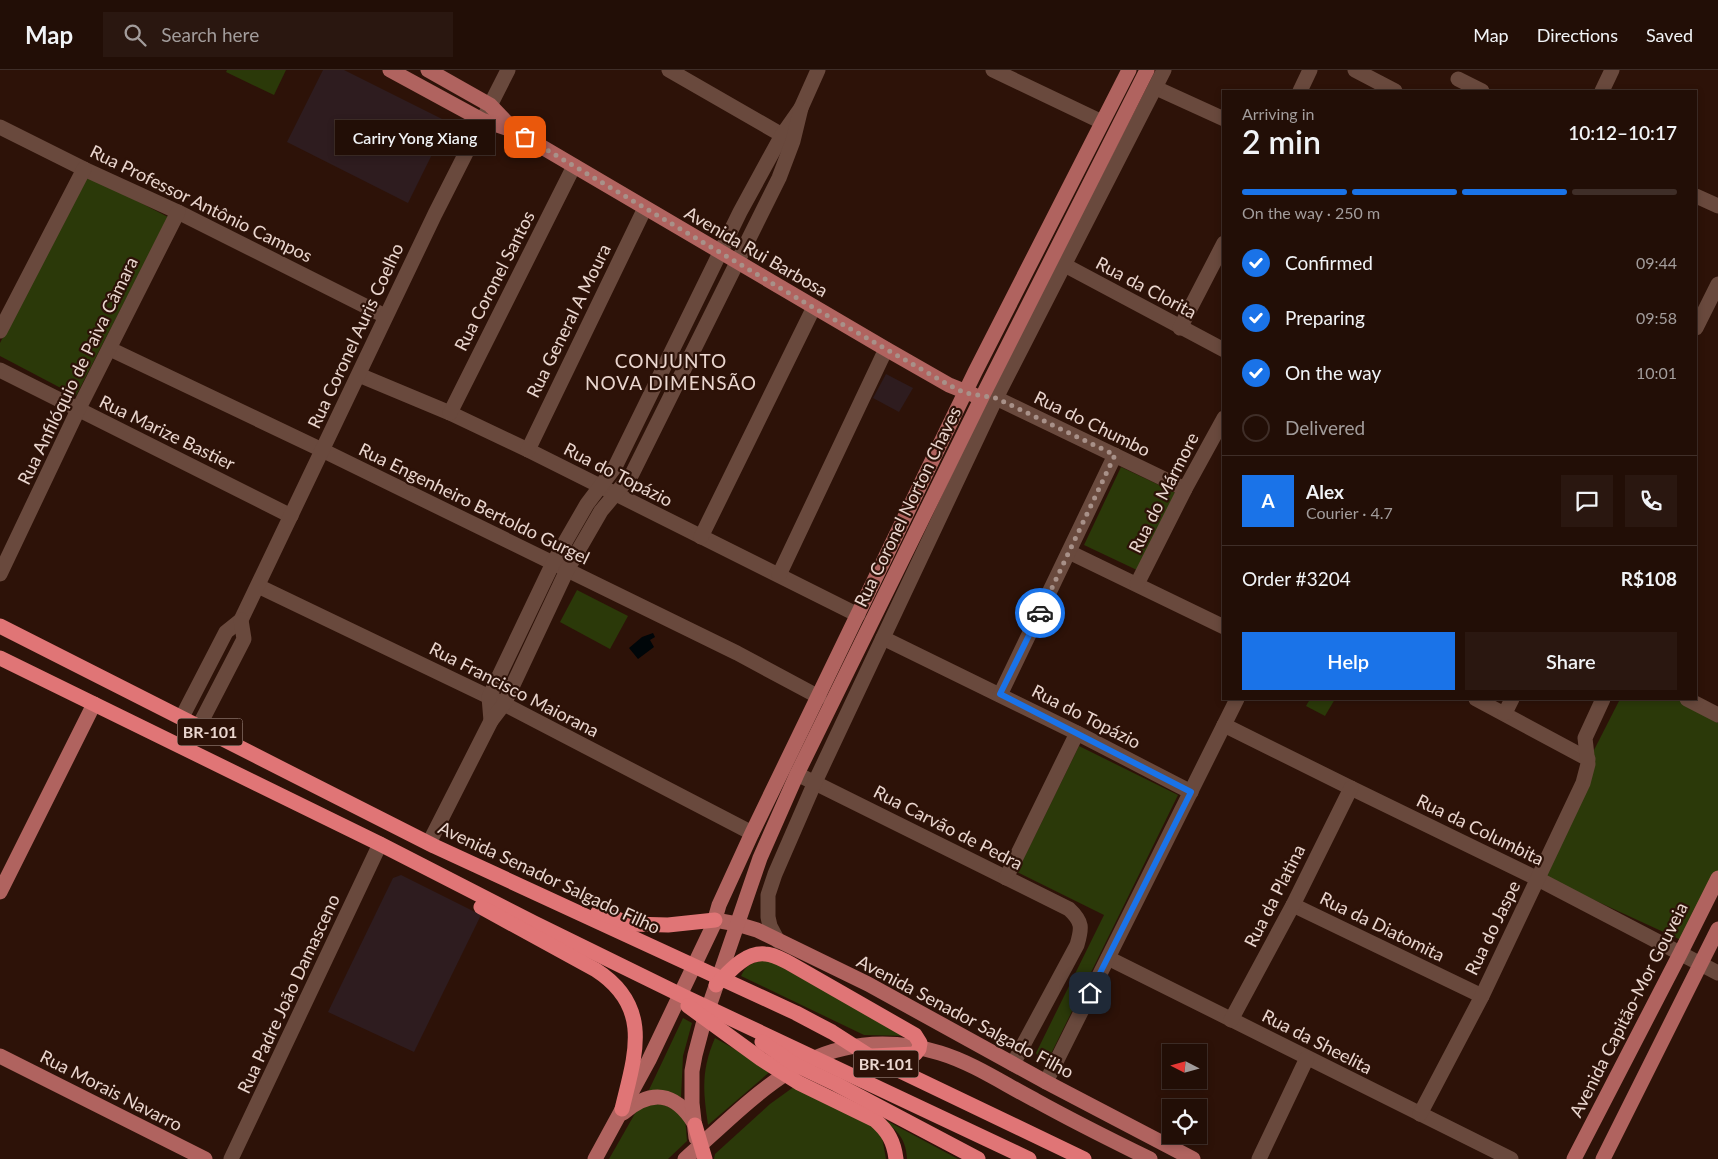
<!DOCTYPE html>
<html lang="en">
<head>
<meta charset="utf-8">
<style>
	:root { --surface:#220e06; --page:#2a1710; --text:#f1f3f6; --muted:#a29c9b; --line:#3f2e28; --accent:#1a73e8 }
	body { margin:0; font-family:Lato,sans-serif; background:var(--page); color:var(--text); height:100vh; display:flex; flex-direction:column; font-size:19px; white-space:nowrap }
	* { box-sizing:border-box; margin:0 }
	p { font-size:16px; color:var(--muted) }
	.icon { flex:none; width:28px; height:28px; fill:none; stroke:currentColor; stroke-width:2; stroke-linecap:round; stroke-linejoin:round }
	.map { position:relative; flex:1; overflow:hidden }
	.panel { position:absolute; left:1222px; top:20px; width:475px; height:610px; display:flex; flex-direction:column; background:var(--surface); border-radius:0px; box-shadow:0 2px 8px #0003,0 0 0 1px var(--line) }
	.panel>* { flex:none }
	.needle { width:32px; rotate:276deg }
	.fabs { position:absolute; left:1162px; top:974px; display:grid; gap:10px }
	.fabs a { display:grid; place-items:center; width:45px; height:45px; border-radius:0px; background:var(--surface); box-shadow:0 2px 8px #0003,0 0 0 1px var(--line); font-size:25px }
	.pin { position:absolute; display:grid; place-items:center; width:42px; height:42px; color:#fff; margin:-21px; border-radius:10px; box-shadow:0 2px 8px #0006 }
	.courier { position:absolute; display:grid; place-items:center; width:50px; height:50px; margin:-25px; border:4px solid #1a73e8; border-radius:50%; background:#fff; color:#222; box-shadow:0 1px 6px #0007 }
	.bubble { position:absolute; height:35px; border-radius:0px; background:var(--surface); box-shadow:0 2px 8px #0003,0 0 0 1px var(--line); font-size:16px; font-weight:600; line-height:35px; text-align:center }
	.summary em { font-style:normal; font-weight:600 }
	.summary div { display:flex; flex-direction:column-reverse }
	.summary { display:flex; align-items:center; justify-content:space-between; height:85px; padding:0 20px }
	h1 { font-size:32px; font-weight:600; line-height:38px }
	.bar { display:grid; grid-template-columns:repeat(4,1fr); gap:8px 5px; align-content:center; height:60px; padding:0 20px }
	.bar i { height:6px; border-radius:4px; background:var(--line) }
	.bar .current { background:var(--accent) }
	.bar p { grid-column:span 4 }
	.line { display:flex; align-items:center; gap:12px; padding:0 20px; border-top:1px solid var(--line) }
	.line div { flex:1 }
	.round { display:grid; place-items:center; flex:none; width:52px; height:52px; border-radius:0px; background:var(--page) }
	ol { padding:0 20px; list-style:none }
	li { display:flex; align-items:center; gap:15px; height:55px }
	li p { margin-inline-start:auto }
	li .icon { padding:5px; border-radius:50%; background:var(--accent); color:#fff; stroke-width:4 }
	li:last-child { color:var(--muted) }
	li i { width:28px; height:28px; border:2px solid var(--line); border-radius:50% }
	.button { display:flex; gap:10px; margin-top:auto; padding:10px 20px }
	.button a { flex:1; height:58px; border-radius:0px; background:var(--accent); color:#fff; font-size:20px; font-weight:600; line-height:58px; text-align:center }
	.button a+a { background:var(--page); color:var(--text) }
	header { display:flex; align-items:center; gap:30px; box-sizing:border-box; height:70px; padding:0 25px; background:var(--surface); border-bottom:1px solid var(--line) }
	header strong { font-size:24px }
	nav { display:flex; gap:28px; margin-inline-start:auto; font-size:18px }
	.search { width:350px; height:45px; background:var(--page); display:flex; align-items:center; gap:12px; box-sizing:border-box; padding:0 18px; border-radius:0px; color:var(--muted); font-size:19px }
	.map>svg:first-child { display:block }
	.commercial { fill:#2e1c1f }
	.green { fill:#2b3909 }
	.water { fill:#000609 }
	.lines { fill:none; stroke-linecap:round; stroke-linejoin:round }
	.minor { stroke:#69493d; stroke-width:15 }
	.major { stroke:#b0635f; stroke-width:15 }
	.highway { stroke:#e07576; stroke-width:15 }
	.done { stroke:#a89189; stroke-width:5; stroke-dasharray:0 9 }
	.route { stroke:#1a73e8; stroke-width:6 }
	.labels { text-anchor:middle; stroke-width:4.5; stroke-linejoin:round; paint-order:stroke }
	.shield { fill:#2d1208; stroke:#b19b93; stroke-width:1 }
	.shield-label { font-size:16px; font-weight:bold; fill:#ead6cf }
	.street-label { font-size:18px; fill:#ead6cf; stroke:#2d1208 }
	.neighbourhood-label { font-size:19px; letter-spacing:1px; fill:#ead6cf; stroke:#2d1208 }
</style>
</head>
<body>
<header>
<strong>Map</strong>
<div class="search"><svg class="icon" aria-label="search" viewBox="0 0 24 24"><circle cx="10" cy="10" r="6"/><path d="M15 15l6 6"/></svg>Search here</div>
<nav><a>Map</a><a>Directions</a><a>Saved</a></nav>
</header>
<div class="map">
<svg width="1718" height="1089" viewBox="0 0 1718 1089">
	<rect width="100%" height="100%" fill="#2d1208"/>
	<g class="commercial">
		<path d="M323 0H344L448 52 408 133 287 72Z"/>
		<path d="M886 304 913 318 899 342 873 328Z"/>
		<path d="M401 805 481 845 414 982 328 942 393 808Z"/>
	</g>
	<g class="green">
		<path d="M227 0H286L274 25 226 2Z"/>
		<path d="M87 105 168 147 76 326 0 286V273Z"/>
		<path d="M1121 397 1176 423 1139 501 1084 475Z"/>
		<path d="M577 520 628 546 610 579 560 552Z"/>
		<path d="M1310 629H1335L1325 646 1306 636Z"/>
		<path d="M1620 629H1677L1718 653V801L1683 871 1544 807 1593 682Z"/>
		<path d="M1079 676 1178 725 1049 988 1039 989 1036 983 1104 845 1017 802Z"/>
		<path d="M768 890 910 966 864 965 741 906C747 893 755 892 768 890Z"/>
		<path d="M683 948 692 953 683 986 681 1028 648 1022Z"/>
		<path d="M715 968 772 1000 708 1055C703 1021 701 1000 715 968Z"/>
		<path d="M795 1016 874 1057 882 1067 886 1089H714L715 1084 770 1034Z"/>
		<path d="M649 1033H662L685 1047 687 1071 668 1089H609L637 1040Z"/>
		<path d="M878 1046 958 1089H907C906 1066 895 1059 878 1046Z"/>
	</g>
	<path class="water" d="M653 563 655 567 650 570 654 577 638 589 629 578 642 567Z"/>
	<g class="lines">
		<g class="minor">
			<path d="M669 0 789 69"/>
			<path d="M993 0 1102 52"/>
			<path d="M1355 0 1395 21"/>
			<path d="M1458 9 1482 21"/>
			<path d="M1156 18 1224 49"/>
			<path d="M1300 21 1310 0"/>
			<path d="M1602 21 1612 0"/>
			<path d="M0 57 84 99 178 142 385 246"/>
			<path d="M1696 126 1718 136"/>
			<path d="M1057 191 1224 280"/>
			<path d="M1180 258 1224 173"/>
			<path d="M1696 258 1718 214"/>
			<path d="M0 261 84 99"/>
			<path d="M110 279 322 380 737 583 819 627"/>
			<path d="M0 300 291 446"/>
			<path d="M359 305 450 343 528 380 858 545"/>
			<path d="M986 327 996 328 1185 419"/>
			<path d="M450 343 574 96"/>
			<path d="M528 380 645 138"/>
			<path d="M701 467 814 237"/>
			<path d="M1069 482 1224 557"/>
			<path d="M0 504 78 340 178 142"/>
			<path d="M779 505 886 279"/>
			<path d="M1137 514 1185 419 1224 348"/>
			<path d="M258 516 504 634 752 763"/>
			<path d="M883 568 1077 663 1191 722"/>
			<path d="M1000 625 1115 385"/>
			<path d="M1476 629 1588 689"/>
			<path d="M1687 629 1718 645"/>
			<path d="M1505 643 1512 629"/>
			<path d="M182 647 226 562 241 550 435 144 508 0"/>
			<path d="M491 651 489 627 553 493 587 434 615 397 740 142 782 65 801 38 818 0"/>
			<path d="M1224 655 1351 718 1538 809 1718 903"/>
			<path d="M199 656 244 569 241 550"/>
			<path d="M797 704 1069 839C1083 852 1082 858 1077 875L1013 994"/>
			<path d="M429 773 491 651 504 634 567 500 601 441 632 404 779 108 793 71 801 38"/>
			<path d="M1006 808 1077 663"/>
			<path d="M1293 835 1482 926"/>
			<path d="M778 871 770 856 768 847V825L775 804 815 712 996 328 1164 0"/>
			<path d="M1108 888 1511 1089"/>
			<path d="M1231 950 1293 835 1351 718"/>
			<path d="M1046 1012 1237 629"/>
			<path d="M1420 1044 1482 926 1583 713 1588 694 1585 668 1603 629"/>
			<path d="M231 1089 380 774"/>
			<path d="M1259 1089 1307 988"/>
		</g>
		<g class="major">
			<path d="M390 0 482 50 515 61 525 67 886 279 949 315 974 325"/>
			<path d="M428 0 490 35 514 60"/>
			<path d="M0 822 94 634"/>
			<path d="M715 850 737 854 757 860 868 914 1046 1012 1193 1089"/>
			<path d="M0 986 205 1089"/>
			<path d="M623 1043C651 1019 675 1022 694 1053"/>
			<path d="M696 1068 692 1033V1001L695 985 704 951 760 788 797 704 982 327 1147 0"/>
			<path d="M595 1089 649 990 713 856 719 835 752 763 975 302 1129 0"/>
			<path d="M685 1089C719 1059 752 1025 790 1001 836 972 888 967 940 983 973 993 1004 1014 1035 1030 1073 1051 1111 1070 1150 1089"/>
			<path d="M1574 1089 1680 884 1718 808"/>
			<path d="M1603 1089 1718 859"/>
		</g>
		<g class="highway">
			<path d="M0 556 434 776 796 943 832 962 871 987 1084 1089"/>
			<path d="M0 588 380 774 534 853 683 926 1029 1089"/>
			<path d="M481 837 596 900C653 937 635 985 622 1039"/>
			<path d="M598 842 631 854 668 855 715 850"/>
			<path d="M716 915C729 902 745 882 765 884 774 884 783 890 791 894L915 965 920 973 919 979 915 984 872 986"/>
			<path d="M688 936 761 989 799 1013 875 1050C888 1061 894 1072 896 1089"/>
			<path d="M762 972 794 994 836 1014 978 1089"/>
			<path d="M695 1055 705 1089"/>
		</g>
	</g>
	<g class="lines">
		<path class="done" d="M525 67 814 238 949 315 965 323 996 328 1115 385 1040 543"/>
		<path class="route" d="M1040 543 1000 624 1191 722 1090 923"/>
	</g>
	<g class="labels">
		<g class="shield">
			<rect x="177.5" y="648.5" width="65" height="27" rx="4"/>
			<rect x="853.5" y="980.5" width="65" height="27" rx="4"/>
		</g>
		<g class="shield-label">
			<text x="210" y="668">BR-101</text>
			<text x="886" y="1000">BR-101</text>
		</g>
		<g class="street-label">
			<text transform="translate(201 134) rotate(26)" y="6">Rua Professor Antônio Campos</text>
			<text transform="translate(756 182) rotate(30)" y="6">Avenida Rui Barbosa</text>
			<text transform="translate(495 211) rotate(-63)" y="6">Rua Coronel Santos</text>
			<text transform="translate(1146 218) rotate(28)" y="6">Rua da Clorita</text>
			<text transform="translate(569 251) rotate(-64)" y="6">Rua General A Moura</text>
			<text transform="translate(356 266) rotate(-65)" y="6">Rua Coronel Auris Coelho</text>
			<text transform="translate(78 301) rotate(-64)" y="6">Rua Anfilóquio de Paiva Câmara</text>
			<text transform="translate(1092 354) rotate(26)" y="6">Rua do Chumbo</text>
			<text transform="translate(167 363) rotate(26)" y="6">Rua Marize Bastier</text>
			<text transform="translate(618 405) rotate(27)" y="6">Rua do Topázio</text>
			<text transform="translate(1164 423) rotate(-63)" y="6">Rua do Mármore</text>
			<text transform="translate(474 434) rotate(26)" y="6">Rua Engenheiro Bertoldo Gurgel</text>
			<text transform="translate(908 437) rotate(-64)" y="6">Rua Coronel Norton Chaves</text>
			<text transform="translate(514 620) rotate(27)" y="6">Rua Francisco Maiorana</text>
			<text transform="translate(1086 647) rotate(27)" y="6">Rua do Topázio</text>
			<text transform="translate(948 758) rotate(27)" y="6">Rua Carvão de Pedra</text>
			<text transform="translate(1480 760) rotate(26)" y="6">Rua da Columbita</text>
			<text transform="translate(549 808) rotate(25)" y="6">Avenida Senador Salgado Filho</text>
			<text transform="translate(1275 826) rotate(-63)" y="6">Rua da Platina</text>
			<text transform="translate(1382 857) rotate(26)" y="6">Rua da Diatomita</text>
			<text transform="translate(1493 858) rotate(-64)" y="6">Rua do Jaspe</text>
			<text transform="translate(289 924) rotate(-65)" y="6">Rua Padre João Damasceno</text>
			<text transform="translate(1629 940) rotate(-63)" y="6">Avenida Capitão-Mor Gouveia</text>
			<text transform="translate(965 947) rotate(28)" y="6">Avenida Senador Salgado Filho</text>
			<text transform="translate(1317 972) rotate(27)" y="6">Rua da Sheelita</text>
			<text transform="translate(111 1021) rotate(27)" y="6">Rua Morais Navarro</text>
		</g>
		<g class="neighbourhood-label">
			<text x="671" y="298">CONJUNTO<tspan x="671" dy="22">NOVA DIMENSÃO</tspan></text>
		</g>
	</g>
</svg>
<div class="fabs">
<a><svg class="needle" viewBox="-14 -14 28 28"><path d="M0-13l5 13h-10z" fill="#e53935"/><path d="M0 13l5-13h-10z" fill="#a29c9b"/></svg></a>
<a><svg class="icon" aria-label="locate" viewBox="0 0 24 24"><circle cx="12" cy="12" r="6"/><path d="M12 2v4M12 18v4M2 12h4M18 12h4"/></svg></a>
</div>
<div class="pin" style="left:525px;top:67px;background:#ea580c"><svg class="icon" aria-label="bag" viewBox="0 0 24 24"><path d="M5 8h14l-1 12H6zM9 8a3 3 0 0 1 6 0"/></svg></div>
<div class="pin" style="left:1090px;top:923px;background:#1f2937"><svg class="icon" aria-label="home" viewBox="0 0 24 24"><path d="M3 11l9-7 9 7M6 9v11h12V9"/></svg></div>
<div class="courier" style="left:1040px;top:543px"><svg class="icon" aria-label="car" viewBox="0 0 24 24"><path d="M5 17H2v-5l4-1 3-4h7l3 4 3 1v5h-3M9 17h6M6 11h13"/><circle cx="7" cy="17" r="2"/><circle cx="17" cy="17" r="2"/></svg></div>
<div class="bubble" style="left:335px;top:50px;width:160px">Cariry Yong Xiang</div>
<section class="panel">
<div class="summary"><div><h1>2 min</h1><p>Arriving in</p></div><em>10:12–10:17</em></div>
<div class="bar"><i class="current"></i><i class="current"></i><i class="current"></i><i></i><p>On the way · 250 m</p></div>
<ol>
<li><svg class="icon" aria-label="check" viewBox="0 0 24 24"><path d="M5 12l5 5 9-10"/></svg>Confirmed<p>09:44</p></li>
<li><svg class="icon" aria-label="check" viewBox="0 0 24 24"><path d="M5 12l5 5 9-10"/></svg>Preparing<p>09:58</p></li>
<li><svg class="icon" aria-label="check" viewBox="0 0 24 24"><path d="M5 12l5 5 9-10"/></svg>On the way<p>10:01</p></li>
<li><i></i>Delivered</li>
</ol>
<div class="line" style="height:90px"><b class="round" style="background:var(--accent);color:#fff">A</b><div><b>Alex</b><p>Courier · 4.7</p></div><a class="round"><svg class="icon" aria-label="chat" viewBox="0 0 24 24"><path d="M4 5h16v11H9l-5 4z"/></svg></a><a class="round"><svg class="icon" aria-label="phone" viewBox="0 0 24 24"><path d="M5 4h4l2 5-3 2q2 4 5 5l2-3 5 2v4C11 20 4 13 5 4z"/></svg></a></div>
<div class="line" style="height:65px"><div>Order #3204</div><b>R$108</b></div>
<div class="button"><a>Help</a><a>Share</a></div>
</section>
</div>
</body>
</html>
